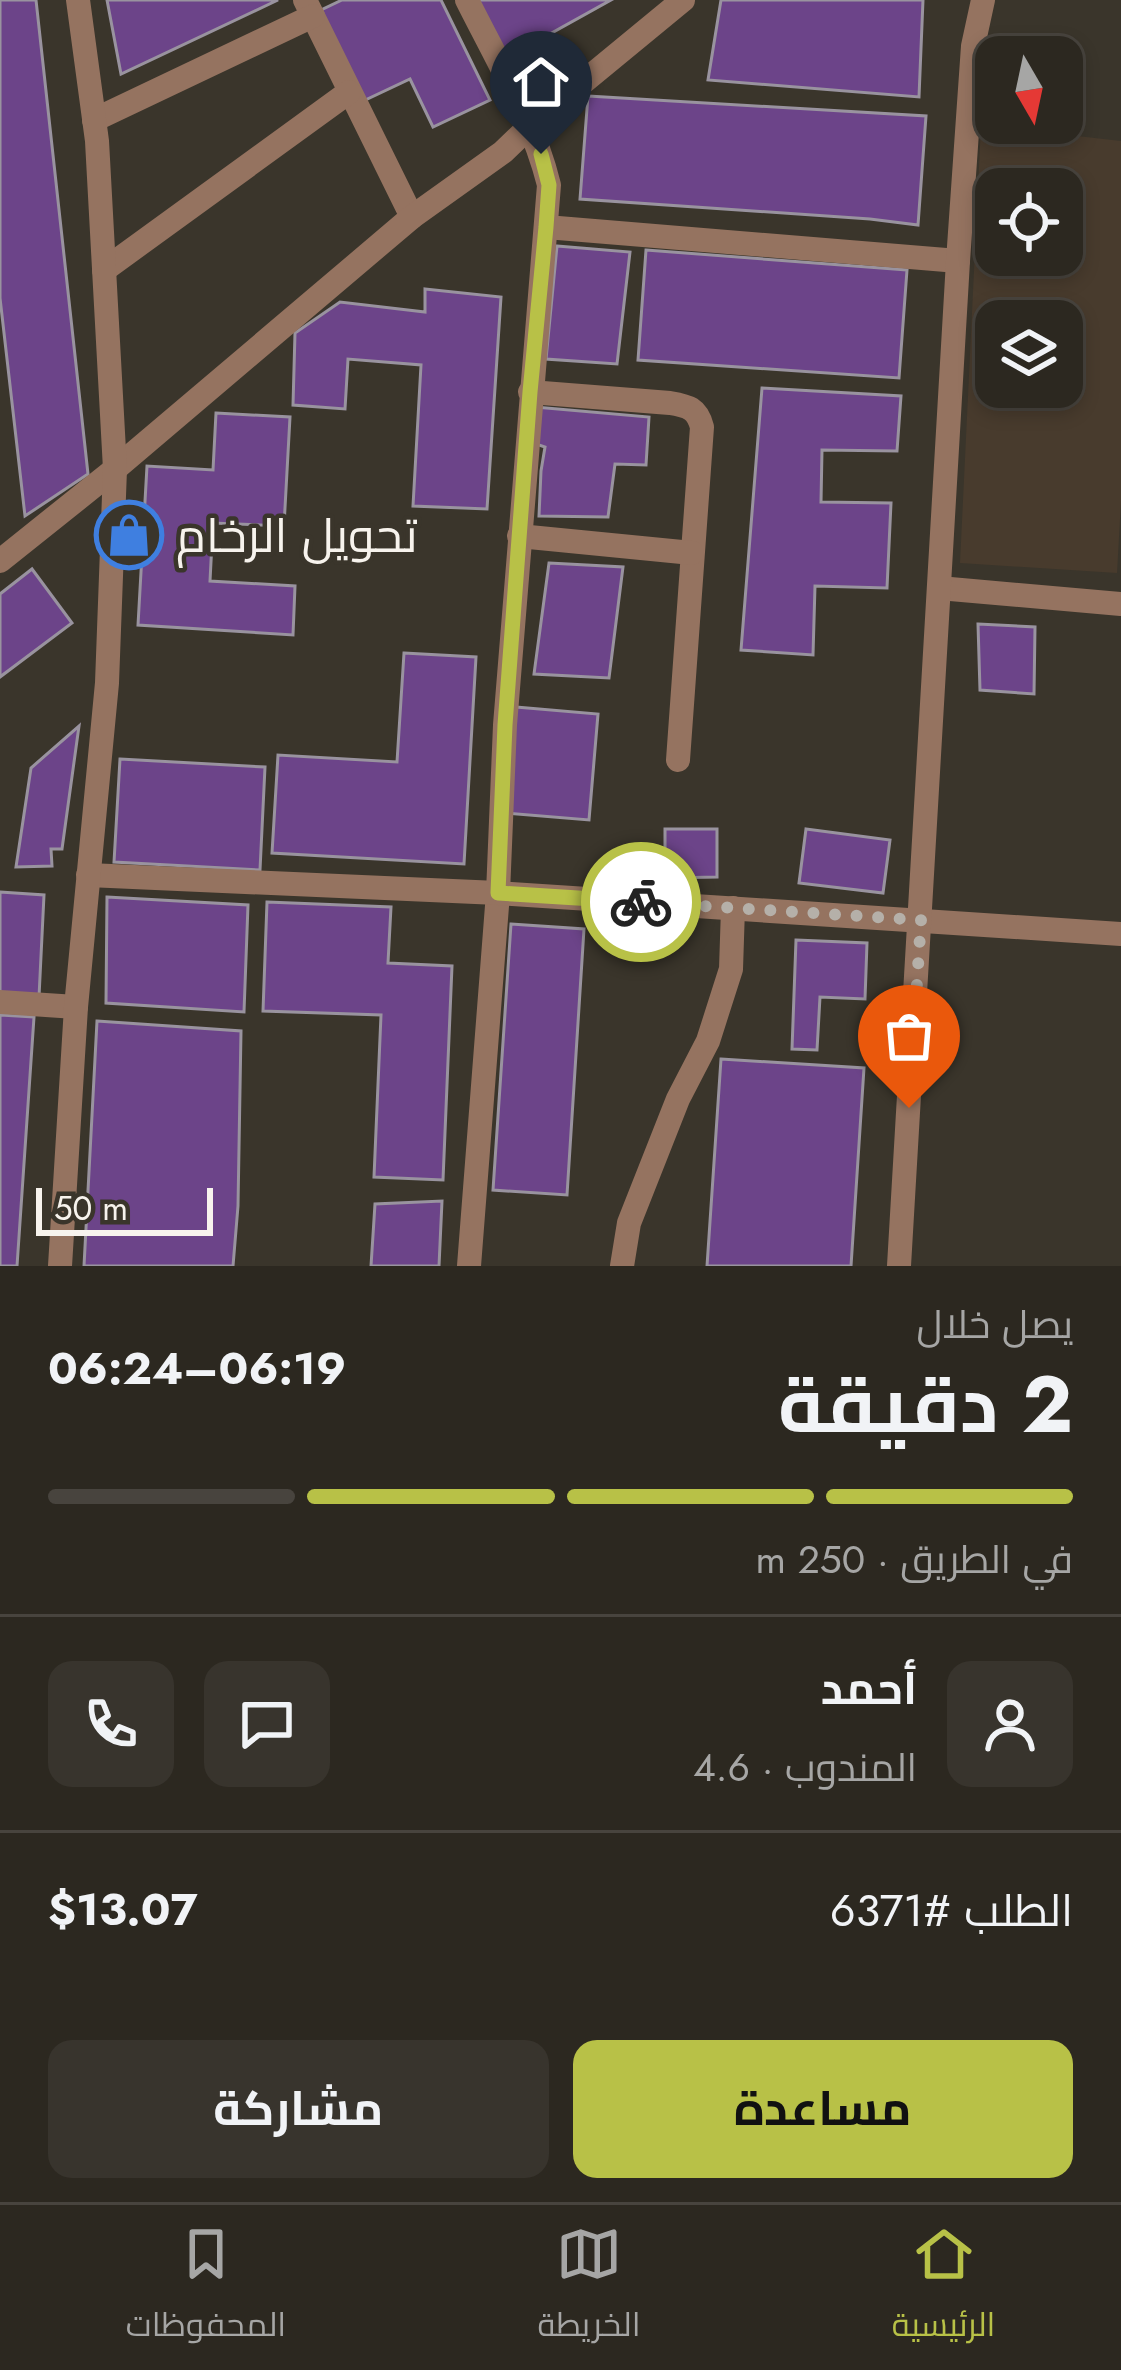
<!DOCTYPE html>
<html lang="ar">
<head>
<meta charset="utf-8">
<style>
	:root { --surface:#2c2820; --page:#38342d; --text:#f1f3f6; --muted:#a6a6a5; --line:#48443e; --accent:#b8c147 }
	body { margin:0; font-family:Jost,Cairo,sans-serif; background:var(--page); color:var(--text); direction:rtl; height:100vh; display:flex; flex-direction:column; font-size:45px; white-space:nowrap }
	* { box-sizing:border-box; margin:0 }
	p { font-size:39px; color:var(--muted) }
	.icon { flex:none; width:66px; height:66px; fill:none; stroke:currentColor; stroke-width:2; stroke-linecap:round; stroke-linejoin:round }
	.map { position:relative; height:1266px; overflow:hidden; direction:ltr }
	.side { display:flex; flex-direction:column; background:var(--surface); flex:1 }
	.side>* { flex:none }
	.needle { width:78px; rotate:171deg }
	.buttons { position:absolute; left:975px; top:36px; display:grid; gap:24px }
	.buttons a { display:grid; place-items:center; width:108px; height:108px; border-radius:24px; background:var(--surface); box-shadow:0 6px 18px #0003,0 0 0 3px var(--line); font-size:60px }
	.scale { position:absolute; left:36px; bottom:30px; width:177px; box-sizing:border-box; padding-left:12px; border:6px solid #f7f3ed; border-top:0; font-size:33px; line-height:42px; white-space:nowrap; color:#f7f3ed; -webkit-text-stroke:9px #3a352b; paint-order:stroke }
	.pin { position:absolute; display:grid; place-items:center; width:102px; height:102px; color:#fff; margin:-123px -51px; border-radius:50% 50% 50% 0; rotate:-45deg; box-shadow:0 0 12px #0007 }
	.pin .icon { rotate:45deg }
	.courier { position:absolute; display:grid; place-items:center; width:120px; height:120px; margin:-60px; border:9px solid #b8c147; border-radius:50%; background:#fff; color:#222; box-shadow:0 3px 15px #0007 }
	.summary em { font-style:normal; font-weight:700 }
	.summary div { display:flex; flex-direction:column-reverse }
	.summary { display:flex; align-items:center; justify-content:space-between; height:204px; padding:0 48px }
	h1 { font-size:78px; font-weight:700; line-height:90px }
	.bar { display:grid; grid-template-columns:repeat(4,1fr); gap:18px 12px; align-content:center; height:144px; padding:0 48px }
	.bar i { height:15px; border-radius:9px; background:var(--line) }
	.bar .active { background:var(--accent) }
	.bar p { grid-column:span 4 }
	.line { display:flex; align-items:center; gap:30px; padding:0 48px; border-top:3px solid var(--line) }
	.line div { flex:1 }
	.round { display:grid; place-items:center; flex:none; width:126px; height:126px; border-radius:24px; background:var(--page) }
	.cta { display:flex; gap:24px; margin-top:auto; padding:24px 48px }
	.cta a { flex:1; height:138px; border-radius:24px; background:var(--accent); color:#111; font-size:48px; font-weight:700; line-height:138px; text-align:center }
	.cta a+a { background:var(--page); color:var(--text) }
	.tab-bar { display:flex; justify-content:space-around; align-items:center; height:168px; border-top:3px solid var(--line); background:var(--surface); font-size:33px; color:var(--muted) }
	.tab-bar a { display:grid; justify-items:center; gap:6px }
	.tab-bar .active { color:var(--accent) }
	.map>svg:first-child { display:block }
	.education { fill:#483b2d; fill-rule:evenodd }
	.building { fill:#6c4489; stroke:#99939f; stroke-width:3 }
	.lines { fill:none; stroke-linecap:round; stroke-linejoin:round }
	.minor { stroke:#957360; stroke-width:24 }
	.done { stroke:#b5b0a9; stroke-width:12; stroke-dasharray:0 21.6 }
	.route { stroke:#b8c147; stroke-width:15 }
	.labels { text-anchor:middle; stroke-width:9; stroke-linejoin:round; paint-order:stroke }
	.poi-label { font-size:48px; fill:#f7f3ed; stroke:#3a352b; text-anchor:start }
</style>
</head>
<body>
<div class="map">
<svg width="1121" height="1266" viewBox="0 0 1121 1266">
	<rect width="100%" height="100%" fill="#3a352b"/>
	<path class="education" d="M981 125 1121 141V501L1117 573 960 563ZM996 189H1062V255H996ZM996 321H1062V387H996Z"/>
	<g class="building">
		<path d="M0 0H36L88 474 25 516 0 298Z"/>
		<path d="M107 0H278L121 74Z"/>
		<path d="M342 0H441L490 100 433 127 410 79 361 102 319 11Z"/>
		<path d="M476 0H611L505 59Z"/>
		<path d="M721 0H923L919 97 708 80Z"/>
		<path d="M588 96 926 116 918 225 870 219 580 199Z"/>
		<path d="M557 246 630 252 617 364 546 359Z"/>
		<path d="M646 250 907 270 899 378 638 360Z"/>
		<path d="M425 289 501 297 487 509 413 506 421 365 348 359 345 409 293 405 295 333 340 302 425 312Z"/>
		<path d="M762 388 901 396 897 451 822 450 821 502 891 503 887 588 815 586 813 655 741 650Z"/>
		<path d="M535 407 649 417 646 465 615 464 608 517 539 516 541 471 545 447 533 443Z"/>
		<path d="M216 413 290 417 284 526 213 523 210 581 295 586 293 635 138 625 147 466 213 470Z"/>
		<path d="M549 563 623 567 609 678 534 674Z"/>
		<path d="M32 569 72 623 0 677V594Z"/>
		<path d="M978 624 1035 627 1034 694 980 690Z"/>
		<path d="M404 653 476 657 464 864 272 853 278 755 397 762Z"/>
		<path d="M516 707 598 714 589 820 506 813Z"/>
		<path d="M79 726 62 849H51L52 866 16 867 31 768Z"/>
		<path d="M120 759 265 767 260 870 114 862Z"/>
		<path d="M665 829H717V877L665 878Z"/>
		<path d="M806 829 890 840 883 893 799 883Z"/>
		<path d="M0 892 44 895 39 997 0 995Z"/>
		<path d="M107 897 248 905 244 1012 106 1003Z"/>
		<path d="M267 902 391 907 388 963 452 966 443 1180 374 1177 381 1015 263 1011Z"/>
		<path d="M511 924 584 929 567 1195 493 1190Z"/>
		<path d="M796 940 867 943 865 999 820 997 817 1050 792 1049Z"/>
		<path d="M0 1015 34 1017 17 1266H0Z"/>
		<path d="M97 1021 241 1031 238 1206 233 1266H84Z"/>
		<path d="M721 1059 864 1068 851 1266H707Z"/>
		<path d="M442 1201 439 1266H371L375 1204Z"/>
	</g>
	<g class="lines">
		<g class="minor">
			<path d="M305 0 412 217"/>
			<path d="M467 0C497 60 533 120 549 185L505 725 498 893 469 1266"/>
			<path d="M94 120 313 16"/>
			<path d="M546 227 958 261"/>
			<path d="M104 270 349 92"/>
			<path d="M530 392 670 403C688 406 697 408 702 427L678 760"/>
			<path d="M519 536 692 553"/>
			<path d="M0 561 115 469 412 217 503 152 530 126 683 0"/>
			<path d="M939 588 1121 604"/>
			<path d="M88 875 498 893 1121 934"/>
			<path d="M0 1002 76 1007"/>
			<path d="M60 1266 76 1007 107 683 115 469 97 141 78 0"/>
			<path d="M622 1266 629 1223 678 1099 708 1041 731 969 733 908"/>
			<path d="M899 1266 958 261 973 46 983 0"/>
		</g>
	</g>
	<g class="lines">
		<path class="done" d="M641 902 921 920 909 1108"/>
		<path class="route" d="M541 154 549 185 546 227 530 392 505 725 498 893 641 902"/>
	</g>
	<defs>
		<symbol id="shop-ring" viewBox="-11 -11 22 22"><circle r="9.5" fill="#3a352b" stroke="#3f7fe0" stroke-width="1.5"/><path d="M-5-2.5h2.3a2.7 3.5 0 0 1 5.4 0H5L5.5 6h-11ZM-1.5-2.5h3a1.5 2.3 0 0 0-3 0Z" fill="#3f7fe0"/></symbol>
	</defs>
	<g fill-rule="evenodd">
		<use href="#shop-ring" x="91" y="497" width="76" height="76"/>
	</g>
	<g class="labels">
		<g class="poi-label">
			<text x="176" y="552">تحويل الرخام</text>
		</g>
	</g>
</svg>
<div class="buttons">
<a><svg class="needle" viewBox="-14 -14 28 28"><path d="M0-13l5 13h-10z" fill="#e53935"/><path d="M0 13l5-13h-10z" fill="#a6a6a5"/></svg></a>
<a><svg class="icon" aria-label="locate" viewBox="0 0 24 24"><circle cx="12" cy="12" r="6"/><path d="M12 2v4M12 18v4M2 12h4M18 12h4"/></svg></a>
<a><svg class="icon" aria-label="layers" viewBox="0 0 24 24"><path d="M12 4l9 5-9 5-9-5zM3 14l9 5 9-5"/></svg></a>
</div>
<div class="scale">50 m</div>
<div class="pin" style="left:909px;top:1108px;background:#ea580c"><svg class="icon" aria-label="bag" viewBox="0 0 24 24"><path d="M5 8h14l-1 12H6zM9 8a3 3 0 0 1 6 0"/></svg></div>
<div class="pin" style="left:541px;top:154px;background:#1f2937"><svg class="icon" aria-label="home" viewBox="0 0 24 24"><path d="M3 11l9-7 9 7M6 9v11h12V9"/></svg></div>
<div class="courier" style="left:641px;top:902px"><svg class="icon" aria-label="bike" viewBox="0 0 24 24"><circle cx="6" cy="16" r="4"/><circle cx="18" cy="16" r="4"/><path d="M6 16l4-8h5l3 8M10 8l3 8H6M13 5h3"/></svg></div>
</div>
<section class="side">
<div class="summary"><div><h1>2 دقيقة</h1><p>يصل خلال</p></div><em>06:19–06:24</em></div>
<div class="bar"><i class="active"></i><i class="active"></i><i class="active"></i><i></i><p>في الطريق · 250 m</p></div>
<div class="line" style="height:216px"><a class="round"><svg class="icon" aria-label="person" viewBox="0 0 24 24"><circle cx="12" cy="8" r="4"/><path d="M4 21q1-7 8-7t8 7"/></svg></a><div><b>أحمد</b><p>المندوب · 4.6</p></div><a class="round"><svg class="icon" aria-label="chat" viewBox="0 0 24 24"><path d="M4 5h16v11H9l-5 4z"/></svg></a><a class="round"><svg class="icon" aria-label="phone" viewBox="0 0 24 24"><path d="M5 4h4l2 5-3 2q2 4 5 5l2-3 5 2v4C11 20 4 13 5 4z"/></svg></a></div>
<div class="line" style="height:156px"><div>الطلب #6371</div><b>$13.07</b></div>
<div class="cta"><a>مساعدة</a><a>مشاركة</a></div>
</section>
<nav class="tab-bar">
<a class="active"><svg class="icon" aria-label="home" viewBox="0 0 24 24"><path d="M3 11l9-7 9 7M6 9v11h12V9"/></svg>الرئيسية</a>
<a><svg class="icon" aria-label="map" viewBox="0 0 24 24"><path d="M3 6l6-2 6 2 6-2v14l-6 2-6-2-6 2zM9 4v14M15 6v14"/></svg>الخريطة</a>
<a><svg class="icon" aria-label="saved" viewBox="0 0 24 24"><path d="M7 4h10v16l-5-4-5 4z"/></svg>المحفوظات</a>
</nav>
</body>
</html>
